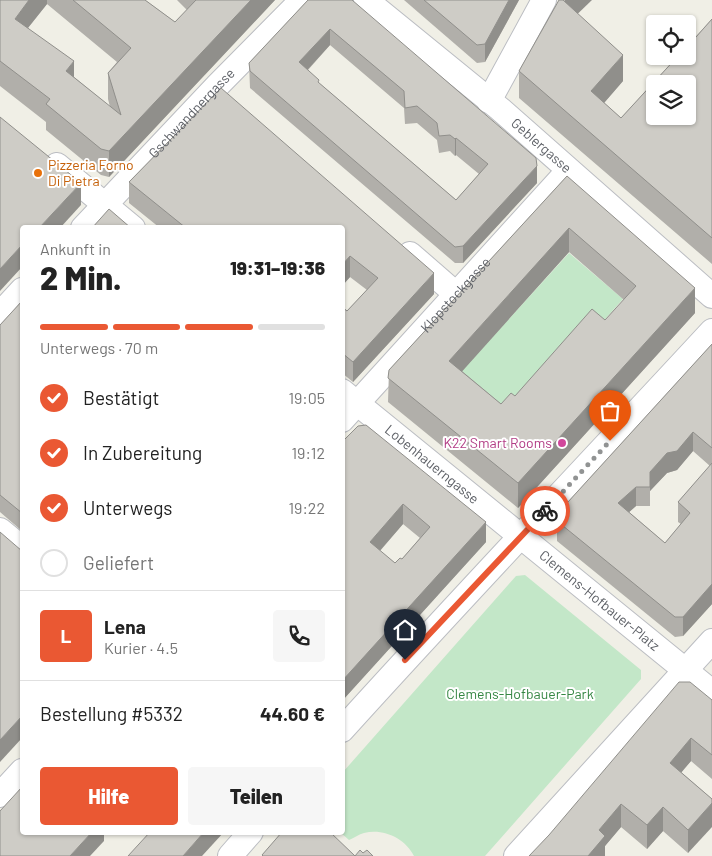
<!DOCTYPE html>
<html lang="de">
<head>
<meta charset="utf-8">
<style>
	:root { --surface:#fff; --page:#f6f6f6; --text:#222; --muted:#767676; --line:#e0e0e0; --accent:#ea5833 }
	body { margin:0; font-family:Barlow,sans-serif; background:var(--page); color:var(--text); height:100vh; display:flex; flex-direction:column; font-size:19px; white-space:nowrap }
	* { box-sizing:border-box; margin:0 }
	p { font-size:16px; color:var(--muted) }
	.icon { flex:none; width:28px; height:28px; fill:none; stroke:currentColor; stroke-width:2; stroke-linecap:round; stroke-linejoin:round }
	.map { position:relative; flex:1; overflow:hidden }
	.details { position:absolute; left:20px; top:225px; width:325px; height:610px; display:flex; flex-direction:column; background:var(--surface); border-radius:5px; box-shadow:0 1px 4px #0004 }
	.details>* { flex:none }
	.controls { position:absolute; left:646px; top:15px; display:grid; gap:10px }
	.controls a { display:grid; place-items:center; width:50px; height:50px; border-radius:5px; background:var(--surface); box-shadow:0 1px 4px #0004; font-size:25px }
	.pin { position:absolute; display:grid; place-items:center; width:42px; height:42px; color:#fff; margin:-51px -21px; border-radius:50% 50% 50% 0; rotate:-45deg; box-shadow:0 0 5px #0007 }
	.pin .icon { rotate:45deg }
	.courier { position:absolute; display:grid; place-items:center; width:50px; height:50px; margin:-25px; border:4px solid #ea5833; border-radius:50%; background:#fff; color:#222; box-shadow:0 1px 6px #0007 }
	.summary em { font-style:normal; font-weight:800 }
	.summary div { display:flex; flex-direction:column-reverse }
	.summary { display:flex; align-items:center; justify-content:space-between; height:85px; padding:0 20px }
	h1 { font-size:32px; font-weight:800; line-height:38px }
	.bar { display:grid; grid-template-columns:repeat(4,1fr); gap:8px 5px; align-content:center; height:60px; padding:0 20px }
	.bar i { height:6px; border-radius:4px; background:var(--line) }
	.bar .on { background:var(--accent) }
	.bar p { grid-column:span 4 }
	.line { display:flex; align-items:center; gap:12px; padding:0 20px; border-top:1px solid var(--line) }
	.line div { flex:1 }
	.round { display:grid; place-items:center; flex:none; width:52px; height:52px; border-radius:5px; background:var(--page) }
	ol { padding:0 20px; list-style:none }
	li { display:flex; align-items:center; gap:15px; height:55px }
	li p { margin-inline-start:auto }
	li .icon { padding:5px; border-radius:50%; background:var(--accent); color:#fff; stroke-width:4 }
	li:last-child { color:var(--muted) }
	li i { width:28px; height:28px; border:2px solid var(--line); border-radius:50% }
	.button { display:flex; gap:10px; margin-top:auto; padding:10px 20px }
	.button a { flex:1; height:58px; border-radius:5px; background:var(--accent); color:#fff; font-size:20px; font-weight:800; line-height:58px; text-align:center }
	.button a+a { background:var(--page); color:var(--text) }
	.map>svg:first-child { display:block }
	.green { fill:#c3e7c8 }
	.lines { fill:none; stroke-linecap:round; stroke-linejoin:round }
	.minor-casing { stroke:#bbbdc2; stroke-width:26 }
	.minor { stroke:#fff; stroke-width:24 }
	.wall { fill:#b1afaa; fill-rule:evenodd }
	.shaded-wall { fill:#908f8b }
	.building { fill:#ceccc6; stroke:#908f8b; fill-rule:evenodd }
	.done { stroke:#919393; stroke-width:5; stroke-dasharray:0 9 }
	.route { stroke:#ea5833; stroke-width:6 }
	.food-dot { fill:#e8710a; stroke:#fff; stroke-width:2 }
	.hotel-dot { fill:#d1479c; stroke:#fff; stroke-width:2 }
	.labels { text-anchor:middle; stroke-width:4; stroke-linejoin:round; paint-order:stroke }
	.street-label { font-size:14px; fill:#5e6167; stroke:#fff }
	.food-label { font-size:14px; fill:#c56008; stroke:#fff; text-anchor:start }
	.hotel-label { font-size:14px; fill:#b23c85; stroke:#fff; text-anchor:end }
	.park-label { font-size:14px; fill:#358643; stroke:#fff }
</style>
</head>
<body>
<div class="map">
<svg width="712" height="856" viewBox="0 0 712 856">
	<rect width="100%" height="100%" fill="#f0efe6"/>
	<g class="green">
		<path d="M569 253 623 299 515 421 437 398Z"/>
		<path d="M525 575 641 670V679L485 856H414C405 838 383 828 364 833 359 834 354 838 349 840L341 833 342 832 343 772 516 576Z"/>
	</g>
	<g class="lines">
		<defs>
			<g id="minor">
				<path id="s1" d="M366 0 500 109 712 296"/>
				<path d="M489 101 544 0"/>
				<path d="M57 165 133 228"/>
				<path id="s2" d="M83 228 217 86 302 0"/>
				<path d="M410 254 456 294"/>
				<path d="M0 314 22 290"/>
				<path id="s3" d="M342 391 712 692"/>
				<path id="s4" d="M342 420 568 171"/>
				<path d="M0 530 22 548"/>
				<path d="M342 730C464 595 589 464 712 331"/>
				<path d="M0 795 22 771"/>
				<path d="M230 856 251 832"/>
				<path d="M516 856 712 641"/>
			</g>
		</defs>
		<use href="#minor" class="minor-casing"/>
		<use href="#minor" class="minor"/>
	</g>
	<g class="wall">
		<path d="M0 0H145L175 22 187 10 177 0H275L109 177 101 175 46 130V122L0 86ZM47 4 117 62 108 73V99L110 107 74 77 28 28Z"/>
		<path d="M308 0 537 183 463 263H455L250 88 249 63ZM330 45 404 108 405 124 417 123 437 140 439 153 450 151 455 156 456 155 479 174 456 200 319 83 308 70Z"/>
		<path d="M404 0H519L485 62 477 63Z"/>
		<path d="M578 14 623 81 604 103 621 118 712 19V264L519 98V71Z"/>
		<path d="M221 88 434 294 353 382 342 373V307L347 311 367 290 350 277 342 286V228H160L129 203V182Z"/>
		<path d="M567 176 695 313 518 508 388 402 389 370ZM569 252 624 300 605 320 515 396 501 404 462 371Z"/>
		<path d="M22 301V531L0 512V325Z"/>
		<path d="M712 344V604L683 636 675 637 557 541V514ZM693 451 710 466 678 502V522L681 524 665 543 629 512 636 506H650V491L667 473 677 470Z"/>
		<path d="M342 442 486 542 342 701ZM403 524 420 538 402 559 395 563 380 551Z"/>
		<path d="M712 700V779L691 761 681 772 712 799 688 853 663 831 647 849 621 827 605 846V856H529Z"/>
	</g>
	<g class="shaded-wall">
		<path d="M29 0H47V4L15 44V19Z"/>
		<path d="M251 0H275L109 177V151Z"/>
		<path d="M509 0H519L485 62V44Z"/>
		<path d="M565 0H592L564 27V1Z"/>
		<path d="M330 29V45L299 79V62Z"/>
		<path d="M623 55V81L591 118V91Z"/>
		<path d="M74 61V86L66 71Z"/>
		<path d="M456 138V155L455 156V139Z"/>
		<path d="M537 166V183L463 263V246Z"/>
		<path d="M81 183V205L60 228H39Z"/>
		<path d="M569 228V252L449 386V361Z"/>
		<path d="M22 245V267L0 291V269Z"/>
		<path d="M350 256V277L342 286V265Z"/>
		<path d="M434 273V294L353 382V362Z"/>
		<path d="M695 288V313L518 508V483Z"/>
		<path d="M693 432V451L677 470 667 473 650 491V472L667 453Z"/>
		<path d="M636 487V506L618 522V503Z"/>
		<path d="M403 504V524L370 562V542Z"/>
		<path d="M486 522V542L342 701V681Z"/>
		<path d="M712 584V604L683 636V617Z"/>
		<path d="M22 716V738L0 762V740Z"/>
		<path d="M691 738V761L670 786V763Z"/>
		<path d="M712 803V827L688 853V830Z"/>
		<path d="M621 804V827L605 846V856H588L599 830Z"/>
		<path d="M663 807V831L647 849V825Z"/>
		<path d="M92 832H104V841L90 856H70Z"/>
		<path d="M204 832H224L202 856H183Z"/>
	</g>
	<g class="building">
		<path d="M0 0H29L15 19 74 61 66 71 121 115 108 73 131 48 73 0H145L175 22 196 0H251L109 151 101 149 46 104 50 99 0 61Z"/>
		<path d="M308 0H352L536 158 537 166 463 246 455 247 250 71 249 63ZM330 29 404 91 405 108 417 106 437 123 439 136 450 135 455 139 456 138 488 164 456 200 318 82 319 80 299 62Z"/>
		<path d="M424 0H509L485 44 477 45Z"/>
		<path d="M559 0H563L623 55 591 91 621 118 678 56H688V46L712 19V238L519 71ZM655 84H688V116H655Z"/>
		<path d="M221 88 434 273 353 362 342 353V307L347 311 378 278 350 256 342 265V228H186L129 182Z"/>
		<path d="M0 117 81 183 39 228H22V245L0 269Z"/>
		<path d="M567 176 695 288 518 483 388 378 389 370ZM569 228 636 286 605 320 592 309 515 396 511 393 501 404 449 361Z"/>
		<path d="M109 209 131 228H92Z"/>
		<path d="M22 301V513L0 495V325Z"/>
		<path d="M712 344V448L693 432 677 451 667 453 650 472V487H636L618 503 665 543 690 513 678 502 712 463V584L683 617H675L557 521V514Z"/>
		<path d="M366 425 486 522 342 681V442L358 426ZM403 504 430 527 402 559 400 558 395 563 370 542Z"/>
		<path d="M0 532 22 551V716L0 740Z"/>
		<path d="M679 682H690L712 700V755L691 738 670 763 712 799V803L688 830 663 807 647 825 621 804 599 830 605 836 588 856H529L549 835Z"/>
		<path d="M22 787V832H92L70 856H0V811Z"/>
		<path d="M150 832H204L183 856H128Z"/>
		<path d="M282 832H330L355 856 360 850 363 853 367 850 373 856H263L262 855Z"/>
	</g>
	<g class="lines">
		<path class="done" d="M545 511 610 441"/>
		<path class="route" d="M405 660 545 511"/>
	</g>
	<circle class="food-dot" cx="38" cy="173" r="5"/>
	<circle class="hotel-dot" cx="562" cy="443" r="5"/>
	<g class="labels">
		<g class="street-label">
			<text dy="5" stroke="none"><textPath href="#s2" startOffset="158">Gschwandnergasse</textPath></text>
			<text dy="5" stroke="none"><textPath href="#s1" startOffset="228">Geblergasse</textPath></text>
			<text dy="5" stroke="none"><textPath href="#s4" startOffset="169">Klopstockgasse</textPath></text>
			<text dy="5" stroke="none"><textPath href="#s3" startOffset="116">Lobenhauerngasse</textPath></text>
			<text dy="5" stroke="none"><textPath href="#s3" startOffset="332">Clemens-Hofbauer-Platz</textPath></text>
		</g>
		<g class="food-label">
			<text x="48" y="170">Pizzeria Forno<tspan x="48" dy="16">Di Pietra</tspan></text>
		</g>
		<g class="hotel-label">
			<text x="552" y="448">K22 Smart Rooms</text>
		</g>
		<g class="park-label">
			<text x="520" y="699">Clemens-Hofbauer-Park</text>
		</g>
	</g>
</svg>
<div class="controls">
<a><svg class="icon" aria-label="locate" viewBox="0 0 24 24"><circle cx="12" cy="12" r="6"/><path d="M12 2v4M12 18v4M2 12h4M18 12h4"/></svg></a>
<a><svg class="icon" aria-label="layers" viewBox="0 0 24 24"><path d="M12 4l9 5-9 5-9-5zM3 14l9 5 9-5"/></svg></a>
</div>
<div class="pin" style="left:610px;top:441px;background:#ea580c"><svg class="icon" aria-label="bag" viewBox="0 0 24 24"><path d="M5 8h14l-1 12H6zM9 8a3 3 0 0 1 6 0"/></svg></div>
<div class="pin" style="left:405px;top:660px;background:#1f2937"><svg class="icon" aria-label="home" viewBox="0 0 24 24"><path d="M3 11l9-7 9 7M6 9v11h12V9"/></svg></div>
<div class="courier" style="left:545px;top:511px"><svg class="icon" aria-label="bike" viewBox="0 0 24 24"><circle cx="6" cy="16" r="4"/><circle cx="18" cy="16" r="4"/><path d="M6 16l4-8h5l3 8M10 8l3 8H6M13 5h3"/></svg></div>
<section class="details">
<div class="summary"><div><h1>2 Min.</h1><p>Ankunft in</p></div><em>19:31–19:36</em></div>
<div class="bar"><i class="on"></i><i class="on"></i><i class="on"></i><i></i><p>Unterwegs · 70 m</p></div>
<ol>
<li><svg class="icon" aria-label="check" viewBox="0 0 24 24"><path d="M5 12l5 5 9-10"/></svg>Bestätigt<p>19:05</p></li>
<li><svg class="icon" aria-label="check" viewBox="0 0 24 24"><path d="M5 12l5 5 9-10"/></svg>In Zubereitung<p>19:12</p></li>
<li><svg class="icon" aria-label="check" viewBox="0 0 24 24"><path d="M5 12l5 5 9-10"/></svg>Unterwegs<p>19:22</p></li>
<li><i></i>Geliefert</li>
</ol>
<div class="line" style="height:90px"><b class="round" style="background:var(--accent);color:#fff">L</b><div><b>Lena</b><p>Kurier · 4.5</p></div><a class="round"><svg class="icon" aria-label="phone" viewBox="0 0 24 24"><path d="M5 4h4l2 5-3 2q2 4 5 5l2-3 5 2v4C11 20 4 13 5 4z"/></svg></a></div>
<div class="line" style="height:65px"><div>Bestellung #5332</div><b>44.60 €</b></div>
<div class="button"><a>Hilfe</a><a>Teilen</a></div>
</section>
</div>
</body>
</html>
